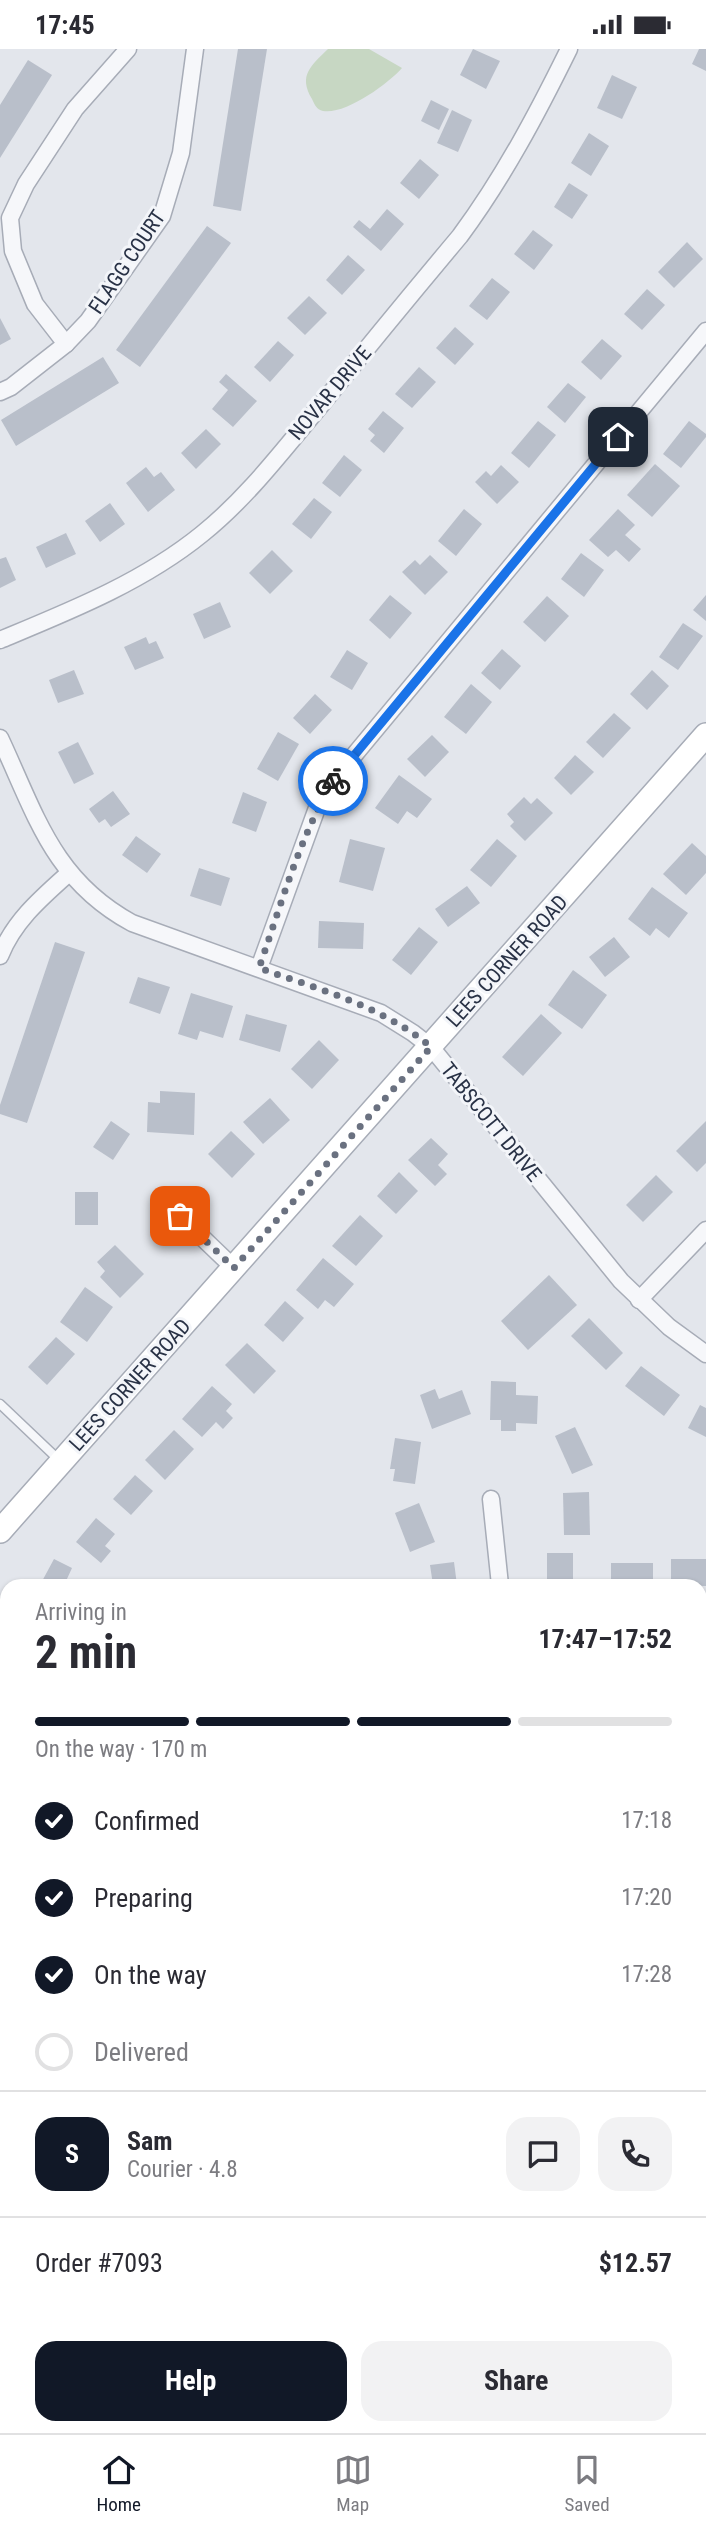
<!DOCTYPE html>
<html lang="en">
<head>
<meta charset="utf-8">
<style>
	:root { --surface:#fff; --page:#f2f2f3; --text:#2b2b33; --muted:#7c7c81; --line:#e1e1e2; --accent:#111827 }
	body { margin:0; font-family:"Roboto Condensed",sans-serif; background:var(--page); color:var(--text); height:100vh; display:flex; flex-direction:column; font-size:26px; white-space:nowrap }
	* { box-sizing:border-box; margin:0 }
	p { font-size:23px; color:var(--muted) }
	.icon { flex:none; width:38px; height:38px; fill:none; stroke:currentColor; stroke-width:2; stroke-linecap:round; stroke-linejoin:round }
	.map { position:relative; flex:1; overflow:hidden }
	.panel { position:absolute; left:0px; top:1530px; width:707px; height:856px; display:flex; flex-direction:column; background:var(--surface); border-radius:21px 21px 0 0; box-shadow:0 2px 5px #0004 }
	.panel>* { flex:none }
	.pin { position:absolute; display:grid; place-items:center; width:60px; height:60px; color:#fff; margin:-30px; border-radius:14px; box-shadow:0 4px 10px #0006 }
	.courier { position:absolute; display:grid; place-items:center; width:70px; height:70px; margin:-35px; border:5px solid #1a73e8; border-radius:50%; background:#fff; color:#222; box-shadow:0 2px 9px #0007 }
	.headline em { font-style:normal; font-weight:700 }
	.headline div { display:flex; flex-direction:column-reverse }
	.headline { display:flex; align-items:center; justify-content:space-between; height:119px; padding:0 35px }
	h1 { font-size:46px; font-weight:700; line-height:52px }
	.bar { display:grid; grid-template-columns:repeat(4,1fr); gap:10px 7px; align-content:center; height:84px; padding:0 35px }
	.bar i { height:9px; border-radius:5px; background:var(--line) }
	.bar .on { background:var(--accent) }
	.bar p { grid-column:span 4 }
	.line { display:flex; align-items:center; gap:18px; padding:0 35px; border-top:2px solid var(--line) }
	.line div { flex:1 }
	.round { display:grid; place-items:center; flex:none; width:74px; height:74px; border-radius:21px; background:var(--page) }
	ol { padding:0 35px; list-style:none }
	li { display:flex; align-items:center; gap:21px; height:77px }
	li p { margin-inline-start:auto }
	li .icon { padding:7px; border-radius:50%; background:var(--accent); color:#fff; stroke-width:4 }
	li:last-child { color:var(--muted) }
	li i { width:38px; height:38px; border:4px solid var(--line); border-radius:50% }
	.primary-button { display:flex; gap:14px; margin-top:auto; padding:14px 35px }
	.primary-button a { flex:1; height:80px; border-radius:21px; background:var(--accent); color:#fff; font-size:28px; font-weight:700; line-height:80px; text-align:center }
	.primary-button a+a { background:var(--page); color:var(--text) }
	.status { display:flex; justify-content:space-between; align-items:center; height:49px; padding:0 35px; background:var(--surface); direction:ltr }
	.status svg { height:19px; fill:currentColor }
	.dock { display:flex; justify-content:space-around; align-items:center; height:98px; border-top:2px solid var(--line); background:var(--surface); font-size:19px; color:var(--muted) }
	.dock a { display:grid; justify-items:center; gap:4px }
	.dock .on { color:var(--accent) }
	.map>svg:first-child { display:block }
	.green { fill:#c7d7c3 }
	.building { fill:#b9bfca }
	.lines { fill:none; stroke-linecap:round; stroke-linejoin:round }
	.lane-casing { stroke:#a7acb7; stroke-width:11 }
	.street-casing { stroke:#a7acb7; stroke-width:19 }
	.secondary-casing { stroke:#a7acb7; stroke-width:26 }
	.lane { stroke:#f6f7fa; stroke-width:8 }
	.street { stroke:#f6f7fa; stroke-width:16 }
	.secondary { stroke:#fff; stroke-width:23 }
	.done { stroke:#6a7180; stroke-width:7; stroke-dasharray:0 12.6 }
	.route { stroke:#1a73e8; stroke-width:9 }
	.labels { text-anchor:middle; stroke-width:6; stroke-linejoin:round; paint-order:stroke }
	.street-label { font-size:21px; fill:#293246; stroke:#f3f5f9 }
</style>
</head>
<body>
<div class="status"><b>17:45</b><svg viewBox="0 0 49 12"><path d="M0 12V9h3v3zM5 12V6h3v6zM10 12V3h3v9zM15 12V0h3v12zM26 1h20v11H26zM47 4h2v5h-2z"/></svg></div>
<div class="map">
<svg width="706" height="2384" viewBox="0 0 706 2384">
	<rect width="100%" height="100%" fill="#e3e6ec"/>
	<path class="green" d="M328 0H369L402 19C388 35 345 66 323 62 316 60 315 56 312 50 298 26 311 17 328 0Z"/>
	<g class="building">
		<path d="M238 0H267L241 162 213 157Z"/>
		<path d="M473 0 500 12 486 40 460 26Z"/>
		<path d="M699 0H706V22L692 15Z"/>
		<path d="M28 11 52 26 0 109V56Z"/>
		<path d="M612 26 637 38 622 70 597 59Z"/>
		<path d="M431 51 449 60 439 81 421 72Z"/>
		<path d="M452 61 472 71 458 103 437 94Z"/>
		<path d="M589 84 609 97 591 127 571 114Z"/>
		<path d="M420 110 439 126 419 150 400 134Z"/>
		<path d="M569 134 588 146 572 170 554 158Z"/>
		<path d="M387 160 404 175 381 202 353 178 359 171 370 180Z"/>
		<path d="M207 177 231 194 140 318 116 301Z"/>
		<path d="M533 181 553 196 534 221 514 205Z"/>
		<path d="M687 193 703 210 674 239 658 223Z"/>
		<path d="M348 206 365 221 342 246 326 231Z"/>
		<path d="M492 229 510 243 487 271 469 257Z"/>
		<path d="M647 240 665 256 642 281 624 265Z"/>
		<path d="M309 247 327 264 305 286 287 269Z"/>
		<path d="M0 269 11 290 0 296Z"/>
		<path d="M455 278 474 295 455 316 436 299Z"/>
		<path d="M602 290 622 307 601 331 581 313Z"/>
		<path d="M278 292 294 306 270 333 254 318Z"/>
		<path d="M103 308 119 334 16 397 1 371Z"/>
		<path d="M419 318 436 333 412 359 395 345Z"/>
		<path d="M226 325 257 352 233 378 212 360 228 341 219 333Z"/>
		<path d="M568 334 586 348 565 374 547 358Z"/>
		<path d="M383 362 404 379 384 404 370 392 375 386 368 380Z"/>
		<path d="M538 372 556 386 529 419 511 404Z"/>
		<path d="M689 372 706 385V388L681 419 663 405Z"/>
		<path d="M206 380 221 395 196 420 181 404Z"/>
		<path d="M344 406 362 421 340 448 322 434Z"/>
		<path d="M655 415 680 437 652 468 627 446Z"/>
		<path d="M501 416 519 433 497 455 475 433 486 422 491 427Z"/>
		<path d="M146 418 154 428 161 423 175 441 148 463 126 434Z"/>
		<path d="M314 449 332 463 311 490 292 475Z"/>
		<path d="M110 454 125 475 100 493 85 472Z"/>
		<path d="M464 460 482 475 456 507 438 492Z"/>
		<path d="M618 460 635 476 625 486 641 500 629 513 616 501 608 508 589 491Z"/>
		<path d="M66 484 76 505 46 519 36 498Z"/>
		<path d="M272 501 293 522 270 545 249 524Z"/>
		<path d="M581 504 604 521 584 548 561 530Z"/>
		<path d="M430 506 448 523 425 546 402 523 415 511 420 516Z"/>
		<path d="M6 508 16 531 0 539V510Z"/>
		<path d="M390 546 412 564 390 590 369 571Z"/>
		<path d="M706 546V572L693 561Z"/>
		<path d="M547 547 569 567 545 593 523 573Z"/>
		<path d="M220 553 231 578 204 590 193 565Z"/>
		<path d="M683 574 703 587 678 621 659 608Z"/>
		<path d="M146 588 149 595 156 592 164 609 135 621 124 598Z"/>
		<path d="M502 600 521 617 500 641 481 624Z"/>
		<path d="M347 601 368 614 352 641 330 628Z"/>
		<path d="M74 621 84 645 58 654 49 631Z"/>
		<path d="M652 621 669 637 647 661 630 645Z"/>
		<path d="M471 635 492 653 466 685 444 668Z"/>
		<path d="M315 645 332 661 310 685 293 669Z"/>
		<path d="M614 664 631 679 603 709 586 693Z"/>
		<path d="M278 683 299 695 278 732 257 720Z"/>
		<path d="M432 686 449 703 425 728 407 710Z"/>
		<path d="M78 693 94 725 74 735 58 703Z"/>
		<path d="M575 706 594 723 571 746 554 729Z"/>
		<path d="M399 726 432 750 417 769 407 762 398 775 375 759Z"/>
		<path d="M113 742 130 765 111 778 105 770 99 774 89 760Z"/>
		<path d="M243 743 267 753 256 783 232 774Z"/>
		<path d="M524 748 531 755 537 749 553 764 525 792 510 777 514 773 507 765Z"/>
		<path d="M136 787 161 805 147 824 122 806Z"/>
		<path d="M350 790 385 799 373 842 339 833Z"/>
		<path d="M497 790 517 807 491 838 470 821Z"/>
		<path d="M692 794 706 807V824L686 846 663 825Z"/>
		<path d="M199 819 230 829 221 857 190 847Z"/>
		<path d="M467 837 480 854 448 878 435 860Z"/>
		<path d="M652 838 688 864 669 889 656 879 650 887 628 870Z"/>
		<path d="M319 872 364 874 363 900 318 899Z"/>
		<path d="M419 878 438 893 411 926 392 911Z"/>
		<path d="M614 888 630 908 605 928 589 908Z"/>
		<path d="M55 893 85 903 27 1074 0 1065V1056Z"/>
		<path d="M573 921 607 946 582 980 548 956Z"/>
		<path d="M138 928 170 938 160 965 129 954Z"/>
		<path d="M191 944 233 957 223 989 200 982 197 991 178 985Z"/>
		<path d="M246 965 287 976 280 1003 239 991Z"/>
		<path d="M541 965 562 984 523 1027 502 1008Z"/>
		<path d="M319 991 339 1011 312 1040 291 1020Z"/>
		<path d="M160 1042 195 1044 194 1086 147 1083 148 1053 160 1054Z"/>
		<path d="M270 1049 290 1071 263 1095 243 1073Z"/>
		<path d="M111 1072 130 1085 113 1111 93 1098Z"/>
		<path d="M706 1072V1114L697 1123 676 1102Z"/>
		<path d="M231 1082 255 1105 232 1129 208 1105Z"/>
		<path d="M431 1089 448 1105 438 1116 447 1125 435 1137 408 1111Z"/>
		<path d="M399 1123 418 1142 396 1165 377 1147Z"/>
		<path d="M656 1126 673 1143 643 1173 626 1156Z"/>
		<rect x="75" y="1143" width="23" height="33"/>
		<path d="M360 1166 383 1187 356 1217 332 1197Z"/>
		<path d="M115 1196 144 1225 120 1249 100 1228 105 1222 97 1213Z"/>
		<path d="M323 1209 354 1235 334 1258 325 1251 318 1260 296 1241Z"/>
		<path d="M549 1226 577 1256 528 1301 501 1272Z"/>
		<path d="M85 1238 113 1258 87 1293 60 1273Z"/>
		<path d="M285 1252 304 1269 283 1293 264 1276Z"/>
		<path d="M589 1269 623 1304 606 1321 571 1287Z"/>
		<path d="M56 1288 75 1305 47 1336 28 1318Z"/>
		<path d="M247 1294 276 1322 254 1345 225 1316Z"/>
		<path d="M641 1317 680 1346 664 1367 625 1337Z"/>
		<path d="M491 1332 516 1333V1346L538 1347 537 1375 516 1374V1382H501V1371H490Z"/>
		<path d="M212 1337 232 1355 226 1362 233 1369 223 1380 216 1373 202 1388 182 1370Z"/>
		<path d="M435 1340 439 1350 462 1341 471 1365 432 1380 420 1346Z"/>
		<path d="M700 1356 706 1359V1388L688 1379Z"/>
		<path d="M575 1378 593 1416 572 1425 555 1387Z"/>
		<path d="M174 1381 194 1400 165 1431 145 1411Z"/>
		<path d="M395 1389 421 1393 415 1435 393 1432 395 1420H390Z"/>
		<path d="M135 1426 153 1442 131 1466 113 1450Z"/>
		<path d="M589 1443 590 1486H564L563 1444Z"/>
		<path d="M419 1454 435 1493 410 1503 395 1464Z"/>
		<path d="M96 1469 115 1485 105 1497 111 1502 101 1514 76 1493Z"/>
		<rect x="547" y="1504" width="26" height="32"/>
		<path d="M54 1510 72 1519 66 1532 74 1536H40Z"/>
		<path d="M671 1510H706V1537L671 1536Z"/>
		<path d="M454 1513 457 1536H433L430 1516Z"/>
		<rect x="611" y="1514" width="42" height="22"/>
		<path d="M7 1566V1594L0 1588V1575Z"/>
		<rect x="700" y="1637" width="6" height="29"/>
		<path d="M7 1861V1893L0 1900V1868Z"/>
		<path d="M706 1878V1910H700V1879Z"/>
		<path d="M700 1992 706 1996V2020L700 2029Z"/>
		<path d="M7 2042V2077L2 2082 0 2049Z"/>
		<path d="M7 2212V2262L0 2259V2228Z"/>
		<path d="M0 2279 7 2280V2302L3 2322H0Z"/>
		<path d="M95 2378H136V2384H94Z"/>
		<path d="M278 2378H324V2384H279Z"/>
		<rect x="421" y="2378" width="32" height="6"/>
		<path d="M493 2378H528V2379L512 2384H495Z"/>
		<rect x="155" y="2379" width="39" height="5"/>
	</g>
	<g class="lines">
		<defs>
			<path id="lane" d="M0 1355 59 1411"/>
			<g id="street">
				<path d="M66 295 35 255 13 202 10 169 26 135 75 60 128 0"/>
				<path d="M0 343 11 338 66 295 88 272 162 167 181 104 195 0"/>
				<path d="M0 591C70 562 143 533 202 485 248 448 283 401 321 356 367 299 413 243 460 187 503 129 537 65 569 0"/>
				<path d="M0 689C36 766 53 831 132 874L381 964 413 984 431 998 621 1232 669 1278 706 1305"/>
				<path d="M0 907C14 872 41 849 69 824"/>
				<path d="M259 919 317 759 336 728 706 282"/>
				<path d="M163 1151 234 1219"/>
				<path d="M639 1251 706 1181"/>
				<path d="M491 1450 500 1536"/>
				<path d="M700 1587H706"/>
				<path d="M0 1976 7 1968"/>
				<path d="M700 2184 706 2161"/>
				<path d="M700 2304 706 2332"/>
				<path d="M700 2369 706 2367"/>
				<path d="M373 2378V2384"/>
				<path d="M49 2384 50 2378"/>
				<path d="M648 2384 667 2378"/>
			</g>
			<path id="secondary" d="M0 1482 706 686"/>
		</defs>
		<use href="#lane" class="lane-casing"/>
		<use href="#street" class="street-casing"/>
		<use href="#secondary" class="secondary-casing"/>
		<use href="#lane" class="lane"/>
		<use href="#street" class="street"/>
		<use href="#secondary" class="secondary"/>
	</g>
	<g class="lines">
		<path class="done" d="M180 1167 234 1219 431 998C382 957 318 940 259 919 281 856 299 790 333 732"/>
		<path class="route" d="M333 732 618 388"/>
	</g>
	<g class="labels">
		<g class="street-label">
			<text transform="translate(127 213) rotate(-56)" y="7">FLAGG COURT</text>
			<text transform="translate(330 344) rotate(-50)" y="7">NOVAR DRIVE</text>
			<text transform="translate(507 912) rotate(-48)" y="7">LEES CORNER ROAD</text>
			<text transform="translate(491 1073) rotate(51)" y="7">TABSCOTT DRIVE</text>
			<text transform="translate(130 1336) rotate(-48)" y="7">LEES CORNER ROAD</text>
		</g>
	</g>
</svg>
<div class="pin" style="left:180px;top:1167px;background:#ea580c"><svg class="icon" aria-label="bag" viewBox="0 0 24 24"><path d="M5 8h14l-1 12H6zM9 8a3 3 0 0 1 6 0"/></svg></div>
<div class="pin" style="left:618px;top:388px;background:#1f2937"><svg class="icon" aria-label="home" viewBox="0 0 24 24"><path d="M3 11l9-7 9 7M6 9v11h12V9"/></svg></div>
<div class="courier" style="left:333px;top:732px"><svg class="icon" aria-label="bike" viewBox="0 0 24 24"><circle cx="6" cy="16" r="4"/><circle cx="18" cy="16" r="4"/><path d="M6 16l4-8h5l3 8M10 8l3 8H6M13 5h3"/></svg></div>
<section class="panel">
<div class="headline"><div><h1>2 min</h1><p>Arriving in</p></div><em>17:47–17:52</em></div>
<div class="bar"><i class="on"></i><i class="on"></i><i class="on"></i><i></i><p>On the way · 170 m</p></div>
<ol>
<li><svg class="icon" aria-label="check" viewBox="0 0 24 24"><path d="M5 12l5 5 9-10"/></svg>Confirmed<p>17:18</p></li>
<li><svg class="icon" aria-label="check" viewBox="0 0 24 24"><path d="M5 12l5 5 9-10"/></svg>Preparing<p>17:20</p></li>
<li><svg class="icon" aria-label="check" viewBox="0 0 24 24"><path d="M5 12l5 5 9-10"/></svg>On the way<p>17:28</p></li>
<li><i></i>Delivered</li>
</ol>
<div class="line" style="height:126px"><b class="round" style="background:var(--accent);color:#fff">S</b><div><b>Sam</b><p>Courier · 4.8</p></div><a class="round"><svg class="icon" aria-label="chat" viewBox="0 0 24 24"><path d="M4 5h16v11H9l-5 4z"/></svg></a><a class="round"><svg class="icon" aria-label="phone" viewBox="0 0 24 24"><path d="M5 4h4l2 5-3 2q2 4 5 5l2-3 5 2v4C11 20 4 13 5 4z"/></svg></a></div>
<div class="line" style="height:91px"><div>Order #7093</div><b>$12.57</b></div>
<div class="primary-button"><a>Help</a><a>Share</a></div>
</section>
</div>
<nav class="dock">
<a class="on"><svg class="icon" aria-label="home" viewBox="0 0 24 24"><path d="M3 11l9-7 9 7M6 9v11h12V9"/></svg>Home</a>
<a><svg class="icon" aria-label="map" viewBox="0 0 24 24"><path d="M3 6l6-2 6 2 6-2v14l-6 2-6-2-6 2zM9 4v14M15 6v14"/></svg>Map</a>
<a><svg class="icon" aria-label="saved" viewBox="0 0 24 24"><path d="M7 4h10v16l-5-4-5 4z"/></svg>Saved</a>
</nav>
</body>
</html>
